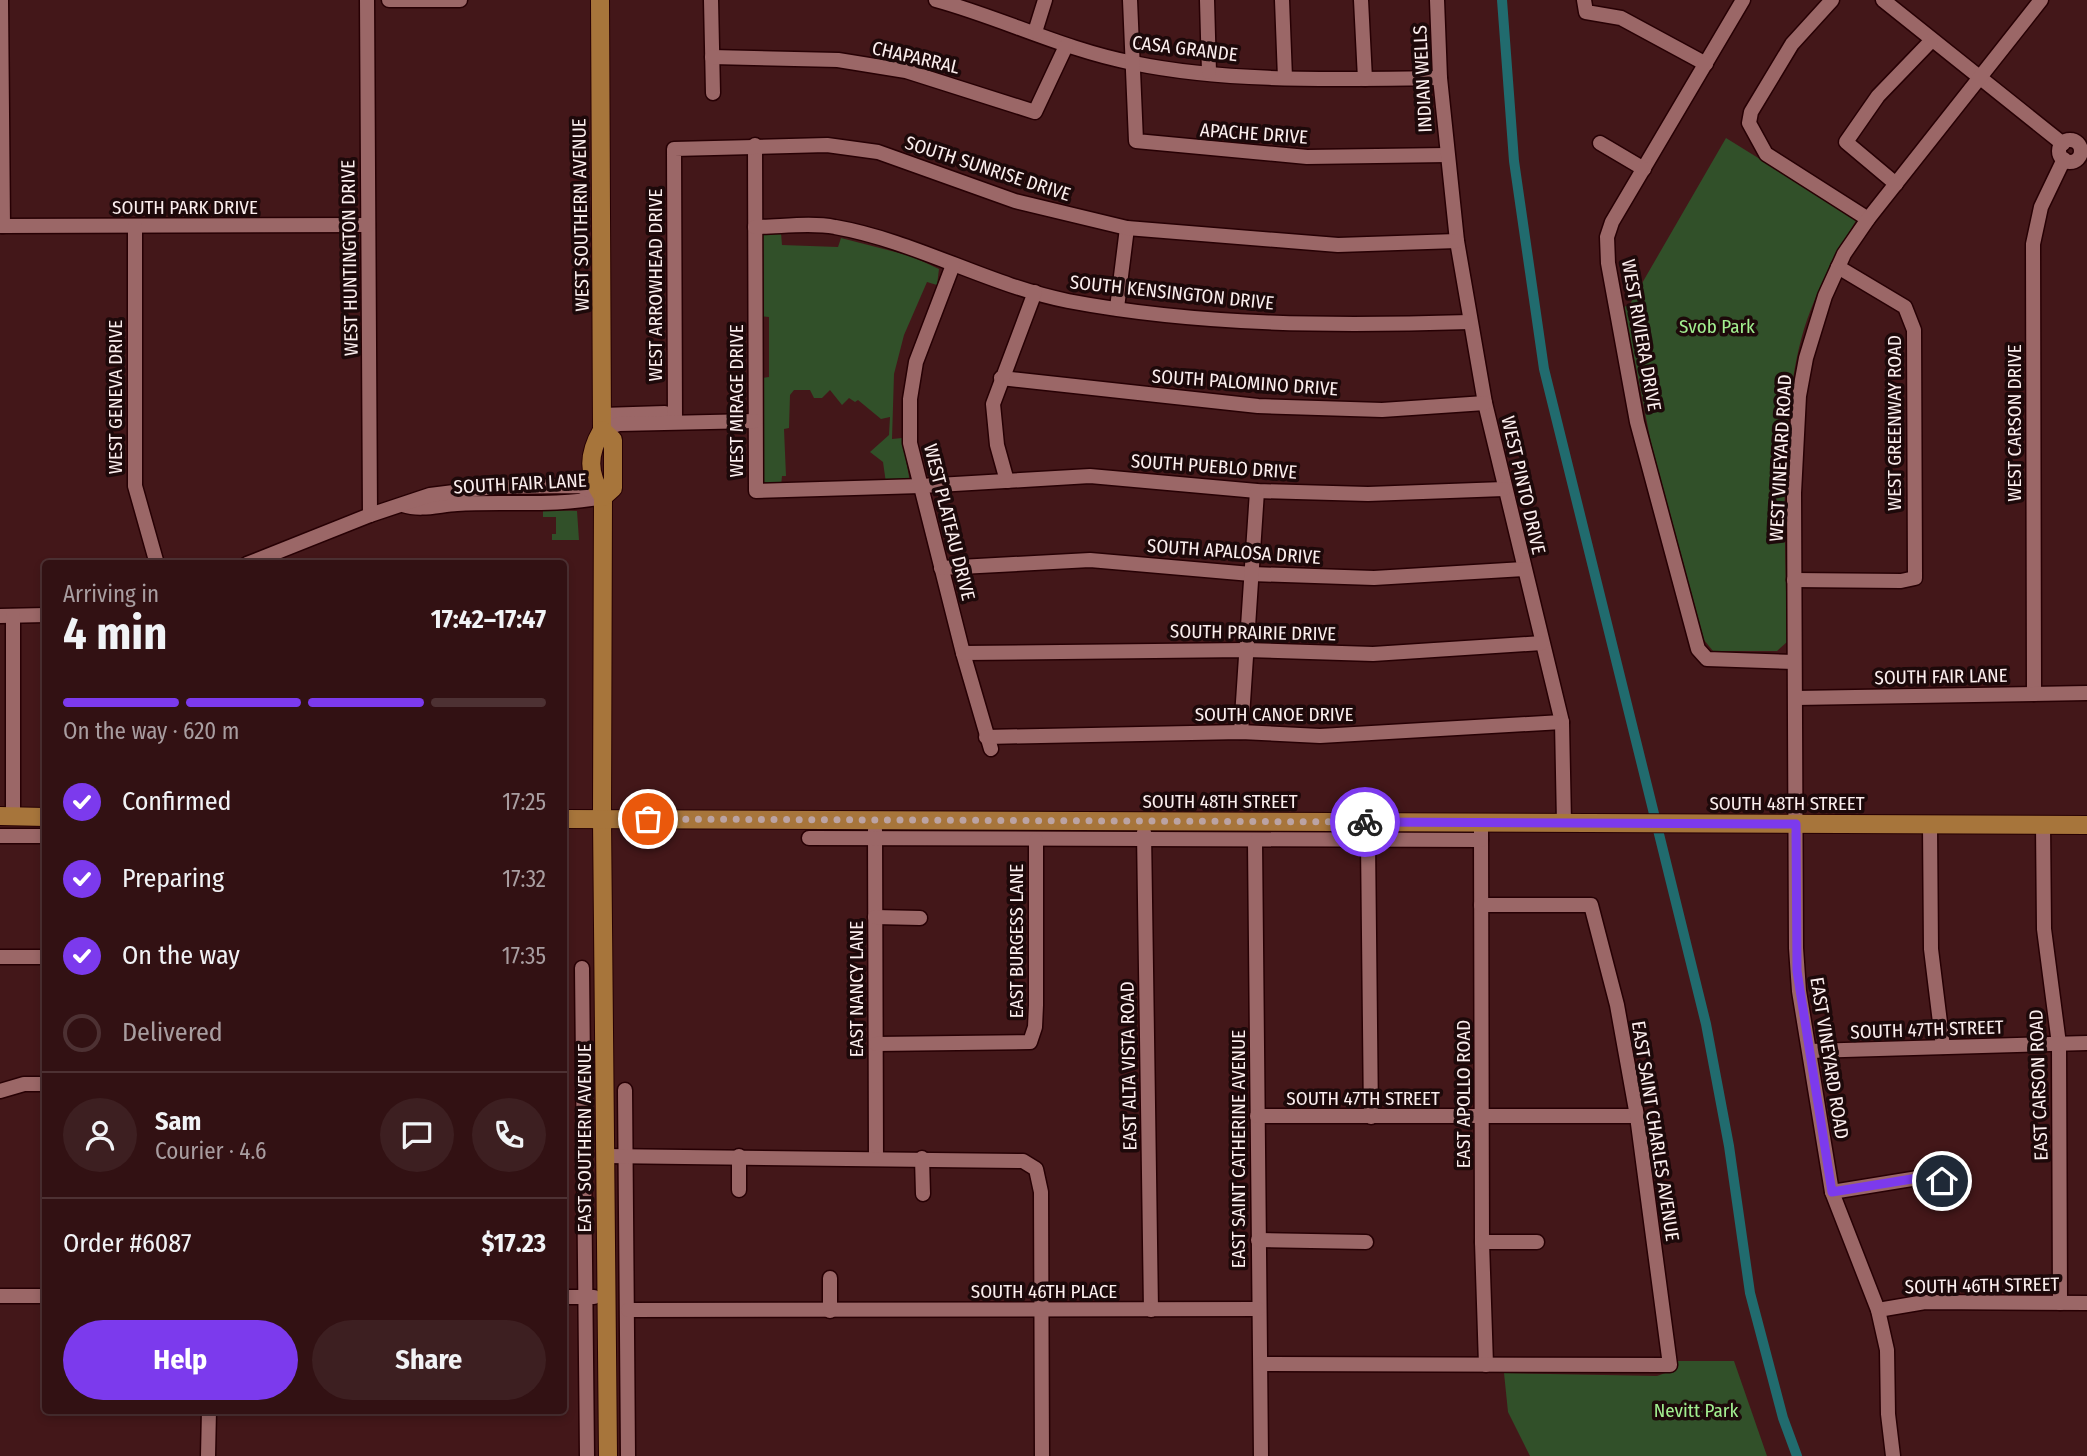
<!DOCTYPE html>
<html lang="en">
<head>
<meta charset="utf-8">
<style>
	:root { --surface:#321113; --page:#3d1f21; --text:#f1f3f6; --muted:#a89da0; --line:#4d3133; --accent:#7c3aed }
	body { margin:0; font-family:"Fira Sans Condensed",sans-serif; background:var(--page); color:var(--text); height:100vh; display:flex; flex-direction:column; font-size:26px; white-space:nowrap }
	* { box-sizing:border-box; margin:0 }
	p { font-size:23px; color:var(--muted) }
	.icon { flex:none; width:38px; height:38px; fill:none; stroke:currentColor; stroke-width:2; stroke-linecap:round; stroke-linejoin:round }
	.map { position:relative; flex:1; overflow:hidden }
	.drawer { position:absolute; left:42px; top:560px; width:525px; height:854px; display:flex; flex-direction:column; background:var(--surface); border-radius:7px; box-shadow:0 4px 10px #0003,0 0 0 2px var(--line) }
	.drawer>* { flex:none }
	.pin { position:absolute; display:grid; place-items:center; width:60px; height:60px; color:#fff; margin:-30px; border:4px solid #fff; border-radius:50%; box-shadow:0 2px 7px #0007 }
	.courier { position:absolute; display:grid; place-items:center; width:70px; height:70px; margin:-35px; border:5px solid #7c3aed; border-radius:50%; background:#fff; color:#222; box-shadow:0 2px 9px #0007 }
	.overview em { font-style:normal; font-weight:700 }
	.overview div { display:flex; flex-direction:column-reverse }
	.overview { display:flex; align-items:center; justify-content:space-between; height:119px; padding:0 21px }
	h1 { font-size:46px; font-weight:700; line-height:52px }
	.bar { display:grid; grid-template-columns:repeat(4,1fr); gap:10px 7px; align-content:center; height:84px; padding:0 21px }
	.bar i { height:9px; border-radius:5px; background:var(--line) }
	.bar .current { background:var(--accent) }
	.bar p { grid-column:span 4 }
	.line { display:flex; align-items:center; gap:18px; padding:0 21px; border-top:2px solid var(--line) }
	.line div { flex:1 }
	.round { display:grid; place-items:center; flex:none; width:74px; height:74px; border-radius:37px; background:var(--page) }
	ol { padding:0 21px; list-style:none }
	li { display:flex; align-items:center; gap:21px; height:77px }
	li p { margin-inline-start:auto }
	li .icon { padding:7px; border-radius:50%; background:var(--accent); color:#fff; stroke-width:4 }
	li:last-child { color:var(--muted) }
	li i { width:38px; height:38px; border:4px solid var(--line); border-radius:50% }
	.cta { display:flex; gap:14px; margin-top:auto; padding:14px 21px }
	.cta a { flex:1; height:80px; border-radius:42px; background:var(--accent); color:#fff; font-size:28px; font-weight:700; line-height:80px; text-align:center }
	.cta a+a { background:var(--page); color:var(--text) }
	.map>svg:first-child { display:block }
	.green { fill:#315029 }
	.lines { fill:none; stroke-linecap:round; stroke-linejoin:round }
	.canal { stroke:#216b6e; stroke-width:10 }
	.minor-casing { stroke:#270004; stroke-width:17 }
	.major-casing { stroke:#270004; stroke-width:20 }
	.minor { stroke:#9b6767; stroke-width:14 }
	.major { stroke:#a7753b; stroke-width:18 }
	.done { stroke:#bba3a3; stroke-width:7; stroke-dasharray:0 12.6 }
	.route { stroke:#7c3aed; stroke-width:9 }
	.labels { text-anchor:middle; stroke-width:7; stroke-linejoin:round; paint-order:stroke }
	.street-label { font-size:19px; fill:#fbeeee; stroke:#1d090a }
	.park-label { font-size:19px; fill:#a2ef90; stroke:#1d090a }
</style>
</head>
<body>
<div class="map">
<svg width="2087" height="1456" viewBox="0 0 2087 1456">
	<rect width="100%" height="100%" fill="#431719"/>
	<g class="green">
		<path d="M1726 138 1857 219C1835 255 1817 289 1804 329 1777 420 1786 547 1787 642L1777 651H1713L1704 640 1651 443 1624 307 1630 304Z"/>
		<path d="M781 233 782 245 838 247 841 238 911 256 939 269 937 285 927 282 904 335 894 374 892 439 902 438 910 482 886 483 883 462 870 452 889 435 890 417 881 419 858 400 855 402 849 398 842 405 830 390 822 398H814L810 390H794L790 395 789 428 784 429 786 476H782L781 486 763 482 761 378 769 377V317L759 316 760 238 764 234Z"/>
		<path d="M543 510 577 511 579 540H552V534H556V517H543Z"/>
		<path d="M1676 1361H1734L1767 1456H1530L1508 1412 1504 1373 1657 1376 1668 1372Z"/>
	</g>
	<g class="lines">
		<path class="canal" d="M1502 0 1514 161 1544 369 1706 1024 1729 1146 1750 1293 1783 1418 1797 1456"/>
		<defs>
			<g id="minor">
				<path d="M1 0 3 226"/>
				<path d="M367 0 370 515"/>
				<path d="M389 0H460"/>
				<path d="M711 0 713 93"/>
				<path d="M936 0C1002 18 1065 50 1133 63 1229 83 1341 79 1440 78"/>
				<path d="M1130 0 1136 141 1307 157 1447 155"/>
				<path d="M1207 0 1209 72"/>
				<path d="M1282 0 1285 78"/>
				<path d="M1361 0 1365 79"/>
				<path d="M1437 0 1440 78 1457 241 1485 403 1562 722 1564 823"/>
				<path d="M1584 0 1586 12 1621 18 1706 64"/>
				<path d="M1743 0 1612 222 1607 237 1608 263 1637 422 1698 649 1707 659 1794 662"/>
				<path d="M1832 0 1792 44 1751 112 1749 123 1766 154 1868 219"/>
				<path d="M1883 0 2063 144"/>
				<path d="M1035 32 1045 0"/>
				<path d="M712 57 838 60 906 71 1035 112 1066 46"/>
				<circle cx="2070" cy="151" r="11"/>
				<path d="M1600 143 1644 169"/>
				<path d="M755 145 756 491 921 486 1090 476 1257 491 1368 494 1504 489"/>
				<path d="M1896 184 1846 142 1878 96 1931 41"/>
				<path d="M0 226 368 225"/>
				<path d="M135 226V486L157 564"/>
				<path d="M755 227C780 227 810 222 835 227 915 241 988 285 1068 301 1200 326 1336 326 1470 322"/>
				<path d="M953 265 916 362 910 399V443L963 653 991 749"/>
				<path d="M1117 308 1127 228"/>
				<path d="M1001 378 1258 406 1382 410 1485 403"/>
				<path d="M602 415 665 413 675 421"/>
				<path d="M675 421 674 149 827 145 878 152 1015 201 1127 228 1338 245 1457 241"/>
				<path d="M602 430 619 424 755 421"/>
				<path d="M1007 481 997 445 993 404 1035 292"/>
				<path d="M403 505C421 511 439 505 457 504 506 501 555 507 603 497"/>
				<path d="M247 564 370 515 430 495 494 487 580 486 603 497"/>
				<path d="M941 568 1090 560 1251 574 1374 578 1524 569"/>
				<path d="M1794 580 1901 581 1915 578 1914 330 1905 307 1838 267"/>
				<path d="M0 616 46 615"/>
				<path d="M963 653 1246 650 1373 654 1542 643"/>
				<path d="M2034 694 2033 244 2041 207 2064 159"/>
				<path d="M1796 698 2087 693"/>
				<path d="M1241 732 1257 491"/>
				<path d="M986 737 1241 732 1320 736 1562 722"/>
				<path d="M13 816V616"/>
				<path d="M1930 825 1931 949 1943 1047"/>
				<path d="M2043 825 2044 929 2059 1044 2060 1303"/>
				<path d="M875 830 876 1158"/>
				<path d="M1481 831 1482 1242 1486 1365"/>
				<path d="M1144 832 1151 1310"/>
				<path d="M0 836H46"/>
				<path d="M809 838 1481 840"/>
				<path d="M1255 842 1261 1456"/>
				<path d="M1368 842 1371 1117"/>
				<path d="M875 917 920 918"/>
				<path d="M0 957H46"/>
				<path d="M582 968 587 1456"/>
				<path d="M876 1044 1030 1042 1035 1027 1036 1005V840"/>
				<path d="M1810 1051 2087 1043"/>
				<path d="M625 1090 628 1456"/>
				<path d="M0 1091 24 1084H46"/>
				<path d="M1257 1116H1637"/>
				<path d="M605 1156 1023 1161 1036 1169 1041 1192 1042 1456"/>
				<path d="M739 1156V1190"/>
				<path d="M922 1158 923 1194"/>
				<path d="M1832 1192 1924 1177 1942 1181"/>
				<path d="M1258 1240 1366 1242"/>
				<path d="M1482 1242H1537"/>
				<path d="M0 1296H46"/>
				<path d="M564 1297H594"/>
				<path d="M628 1310 1258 1309"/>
				<path d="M1878 1310 1925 1302 2087 1303"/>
				<path d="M830 1311V1278"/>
				<path d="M1261 1364 1670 1365 1637 1116 1617 1005 1591 905H1481"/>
				<path d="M208 1456 209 1410"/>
				<path d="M1893 1456 1888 1414 1887 1350 1878 1310 1832 1192 1799 991 1796 948 1794 493 1799 396 1806 358 1825 296 1844 254 1868 219 2041 0"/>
			</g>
			<g id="major">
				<path d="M600 0 602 430C588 454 587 473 603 497L602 819 608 1456"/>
				<path d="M602 430 613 440V488L603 497"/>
				<path d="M0 816 46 817"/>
				<path d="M564 819 2087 825"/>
			</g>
		</defs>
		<use href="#minor" class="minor-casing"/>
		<use href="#major" class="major-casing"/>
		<use href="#minor" class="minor"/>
		<use href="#major" class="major"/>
	</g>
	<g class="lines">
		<path class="done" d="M648 819 1365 822"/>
		<path class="route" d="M1365 822 1796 824 1797 971 1832 1192 1924 1177 1942 1181"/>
	</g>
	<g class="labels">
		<g class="street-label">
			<text transform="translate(1185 48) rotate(7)" y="7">CASA GRANDE</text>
			<text transform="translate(916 57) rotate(13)" y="7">CHAPARRAL</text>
			<text transform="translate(1422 79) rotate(-93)" y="7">INDIAN WELLS</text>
			<text transform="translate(1254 133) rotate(4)" y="7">APACHE DRIVE</text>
			<text transform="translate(988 168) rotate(18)" y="7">SOUTH SUNRISE DRIVE</text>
			<text x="185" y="214">SOUTH PARK DRIVE</text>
			<text transform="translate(580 215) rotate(-91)" y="7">WEST SOUTHERN AVENUE</text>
			<text transform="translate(349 258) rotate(-91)" y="7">WEST HUNTINGTON DRIVE</text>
			<text transform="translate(655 285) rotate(-90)" y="7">WEST ARROWHEAD DRIVE</text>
			<text transform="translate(1172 292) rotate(6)" y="7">SOUTH KENSINGTON DRIVE</text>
			<text transform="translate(1642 335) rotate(80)" y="7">WEST RIVIERA DRIVE</text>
			<text transform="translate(1245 382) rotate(4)" y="7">SOUTH PALOMINO DRIVE</text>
			<text transform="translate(115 397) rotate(-90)" y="7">WEST GENEVA DRIVE</text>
			<text transform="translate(736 401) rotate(-90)" y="7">WEST MIRAGE DRIVE</text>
			<text transform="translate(1894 423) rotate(-90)" y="7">WEST GREENWAY ROAD</text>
			<text transform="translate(2014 423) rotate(-90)" y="7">WEST CARSON DRIVE</text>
			<text transform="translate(1780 458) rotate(-87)" y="7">WEST VINEYARD ROAD</text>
			<text transform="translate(1214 466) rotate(4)" y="7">SOUTH PUEBLO DRIVE</text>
			<text transform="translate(520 483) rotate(-3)" y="7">SOUTH FAIR LANE</text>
			<text transform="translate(1524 485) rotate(77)" y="7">WEST PINTO DRIVE</text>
			<text transform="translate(950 522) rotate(76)" y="7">WEST PLATEAU DRIVE</text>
			<text transform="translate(1234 551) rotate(4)" y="7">SOUTH APALOSA DRIVE</text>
			<text transform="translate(1253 632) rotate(1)" y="7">SOUTH PRAIRIE DRIVE</text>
			<text transform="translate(1941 676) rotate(-1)" y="7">SOUTH FAIR LANE</text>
			<text x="1274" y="721">SOUTH CANOE DRIVE</text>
			<text x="1220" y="808">SOUTH 48TH STREET</text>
			<text x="1787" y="810">SOUTH 48TH STREET</text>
			<text transform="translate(1016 941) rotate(-90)" y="7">EAST BURGESS LANE</text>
			<text transform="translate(856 989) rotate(-90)" y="7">EAST NANCY LANE</text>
			<text transform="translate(1927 1029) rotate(-2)" y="7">SOUTH 47TH STREET</text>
			<text transform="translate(1830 1058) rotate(81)" y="7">EAST VINEYARD ROAD</text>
			<text transform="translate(1128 1066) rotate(-91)" y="7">EAST ALTA VISTA ROAD</text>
			<text transform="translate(2038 1085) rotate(-92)" y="7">EAST CARSON ROAD</text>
			<text transform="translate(1463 1094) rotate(-90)" y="7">EAST APOLLO ROAD</text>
			<text x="1363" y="1105">SOUTH 47TH STREET</text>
			<text transform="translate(1656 1131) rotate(81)" y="7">EAST SAINT CHARLES AVENUE</text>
			<text transform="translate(584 1138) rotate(-90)" y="7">EAST SOUTHERN AVENUE</text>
			<text transform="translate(1238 1149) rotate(-90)" y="7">EAST SAINT CATHERINE AVENUE</text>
			<text transform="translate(1982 1285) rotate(-1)" y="7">SOUTH 46TH STREET</text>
			<text x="1044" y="1298">SOUTH 46TH PLACE</text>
		</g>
		<g class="park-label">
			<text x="1717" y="333">Svob Park</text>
			<text x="1696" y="1417">Nevitt Park</text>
		</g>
	</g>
</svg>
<div class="pin" style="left:648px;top:819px;background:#ea580c"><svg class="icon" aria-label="bag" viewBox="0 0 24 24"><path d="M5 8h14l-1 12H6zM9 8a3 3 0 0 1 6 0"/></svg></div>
<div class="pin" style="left:1942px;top:1181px;background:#1f2937"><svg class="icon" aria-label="home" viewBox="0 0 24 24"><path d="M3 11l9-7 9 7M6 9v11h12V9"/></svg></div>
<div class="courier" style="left:1365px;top:822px"><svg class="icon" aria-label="bike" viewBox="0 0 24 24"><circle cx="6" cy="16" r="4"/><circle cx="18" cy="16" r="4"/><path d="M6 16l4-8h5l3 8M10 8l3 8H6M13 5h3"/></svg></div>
<section class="drawer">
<div class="overview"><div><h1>4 min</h1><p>Arriving in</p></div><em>17:42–17:47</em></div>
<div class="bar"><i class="current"></i><i class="current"></i><i class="current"></i><i></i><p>On the way · 620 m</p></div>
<ol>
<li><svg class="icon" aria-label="check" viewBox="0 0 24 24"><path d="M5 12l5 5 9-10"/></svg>Confirmed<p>17:25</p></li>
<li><svg class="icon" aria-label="check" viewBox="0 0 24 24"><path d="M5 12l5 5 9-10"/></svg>Preparing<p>17:32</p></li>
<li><svg class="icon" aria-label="check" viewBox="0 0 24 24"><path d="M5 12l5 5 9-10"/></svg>On the way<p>17:35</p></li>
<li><i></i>Delivered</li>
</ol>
<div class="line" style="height:126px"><a class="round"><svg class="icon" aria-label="person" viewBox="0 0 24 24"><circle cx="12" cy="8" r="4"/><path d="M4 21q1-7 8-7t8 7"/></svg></a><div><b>Sam</b><p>Courier · 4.6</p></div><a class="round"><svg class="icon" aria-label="chat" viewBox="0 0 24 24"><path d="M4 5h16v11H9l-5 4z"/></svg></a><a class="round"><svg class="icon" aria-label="phone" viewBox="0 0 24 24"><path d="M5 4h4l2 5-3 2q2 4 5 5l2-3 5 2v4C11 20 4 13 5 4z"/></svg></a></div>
<div class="line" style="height:91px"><div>Order #6087</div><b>$17.23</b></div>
<div class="cta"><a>Help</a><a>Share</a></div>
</section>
</div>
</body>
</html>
